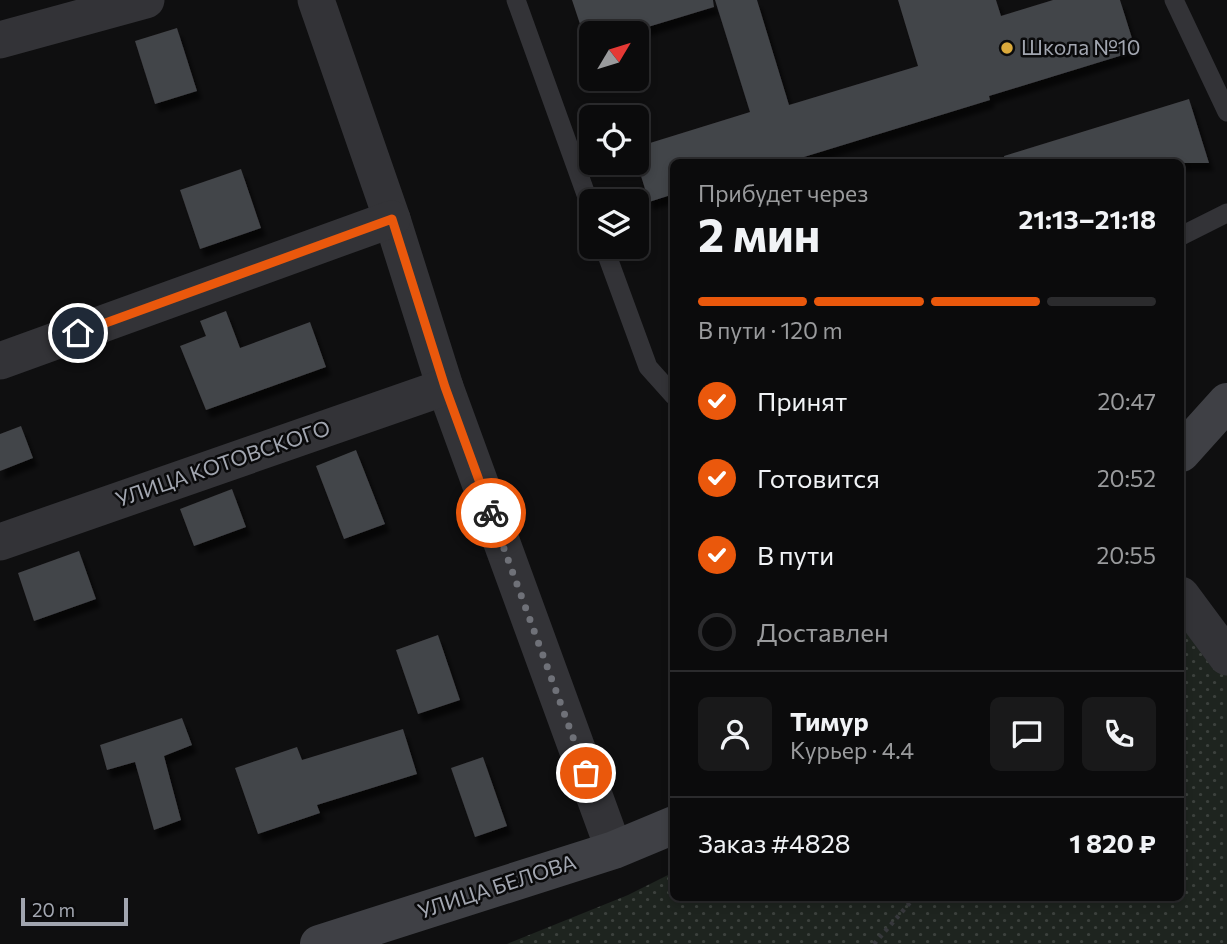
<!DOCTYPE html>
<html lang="ru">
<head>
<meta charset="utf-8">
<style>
	:root { --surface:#0b0b0c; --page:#19191a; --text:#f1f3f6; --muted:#9a9b9d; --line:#2b2b2d; --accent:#ea580c }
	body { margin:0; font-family:Commissioner,sans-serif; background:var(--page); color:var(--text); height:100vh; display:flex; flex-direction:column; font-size:26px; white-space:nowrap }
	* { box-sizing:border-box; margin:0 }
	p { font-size:23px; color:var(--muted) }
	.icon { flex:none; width:38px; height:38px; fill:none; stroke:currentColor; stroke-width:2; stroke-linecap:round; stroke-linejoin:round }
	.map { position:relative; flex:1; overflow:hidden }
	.side { position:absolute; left:670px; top:159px; width:514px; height:742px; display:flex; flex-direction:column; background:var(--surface); border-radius:10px; box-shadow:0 4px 10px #0003,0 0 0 2px var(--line) }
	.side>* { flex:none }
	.needle { width:46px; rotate:52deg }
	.buttons { position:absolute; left:579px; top:21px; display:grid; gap:14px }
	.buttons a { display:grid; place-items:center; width:70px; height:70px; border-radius:10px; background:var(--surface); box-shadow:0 4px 10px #0003,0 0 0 2px var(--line); font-size:35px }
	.scale { position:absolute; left:21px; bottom:18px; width:107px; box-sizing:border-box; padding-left:7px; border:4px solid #a2a6b0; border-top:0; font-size:19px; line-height:24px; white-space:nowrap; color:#a2a6b0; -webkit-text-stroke:5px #0a0a0b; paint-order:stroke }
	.pin { position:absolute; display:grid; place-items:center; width:60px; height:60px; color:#fff; margin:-30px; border:4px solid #fff; border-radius:50%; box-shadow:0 2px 7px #0007 }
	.courier { position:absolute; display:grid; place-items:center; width:70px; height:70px; margin:-35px; border:5px solid #ea580c; border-radius:50%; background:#fff; color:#222; box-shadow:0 2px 9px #0007 }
	.head em { font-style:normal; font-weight:700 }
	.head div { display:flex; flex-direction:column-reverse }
	.head { display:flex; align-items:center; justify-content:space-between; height:119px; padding:0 28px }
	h1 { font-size:46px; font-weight:700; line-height:52px }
	.bar { display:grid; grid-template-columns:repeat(4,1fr); gap:10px 7px; align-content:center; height:84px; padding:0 28px }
	.bar i { height:9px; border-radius:5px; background:var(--line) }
	.bar .selected { background:var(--accent) }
	.bar p { grid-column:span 4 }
	.line { display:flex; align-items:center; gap:18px; padding:0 28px; border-top:2px solid var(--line) }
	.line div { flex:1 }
	.round { display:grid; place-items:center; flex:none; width:74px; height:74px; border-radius:10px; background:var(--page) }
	ol { padding:0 28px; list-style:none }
	li { display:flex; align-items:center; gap:21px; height:77px }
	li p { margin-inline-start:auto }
	li .icon { padding:7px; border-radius:50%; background:var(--accent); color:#fff; stroke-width:4 }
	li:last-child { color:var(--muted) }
	li i { width:38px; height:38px; border:4px solid var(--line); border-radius:50% }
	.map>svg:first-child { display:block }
	.grass { fill:url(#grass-dots) }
	.building { fill:#434448; filter:url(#shadow) }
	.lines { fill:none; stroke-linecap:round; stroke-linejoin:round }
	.path { stroke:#37383c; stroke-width:4.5; stroke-dasharray:3.5 5; stroke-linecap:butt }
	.service { stroke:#333337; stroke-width:19 }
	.minor { stroke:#333337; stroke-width:37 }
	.secondary { stroke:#3f4045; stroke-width:38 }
	.done { stroke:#6f7178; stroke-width:7; stroke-dasharray:0 12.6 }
	.route { stroke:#ea580c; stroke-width:9 }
	.poi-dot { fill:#dbaa3c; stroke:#0a0a0b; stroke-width:2.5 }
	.labels { text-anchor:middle; stroke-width:5; stroke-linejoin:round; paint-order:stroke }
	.poi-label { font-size:21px; fill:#a2a6b0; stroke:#0a0a0b; text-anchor:start }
	.street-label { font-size:21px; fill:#a2a6b0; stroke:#0a0a0b }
</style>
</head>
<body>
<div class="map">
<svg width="1227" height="944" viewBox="0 0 1227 944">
	<defs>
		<pattern id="grass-dots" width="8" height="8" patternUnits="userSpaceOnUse" patternTransform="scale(1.75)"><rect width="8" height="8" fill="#1e241f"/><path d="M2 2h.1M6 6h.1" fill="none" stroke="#3c413d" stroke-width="1.8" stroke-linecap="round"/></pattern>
		<filter id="shadow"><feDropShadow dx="4.5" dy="8" stdDeviation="2" flood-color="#0009"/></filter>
	</defs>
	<rect width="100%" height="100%" fill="#0f0f10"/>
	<path class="grass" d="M1181 617 1227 671V944H507L628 895 674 872V898H1181Z"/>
	<g class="building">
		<path d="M572 0H713L714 7 628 33H583Z"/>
		<path d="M715 0H757L789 105 918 66 898 0H996L1001 16 1053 0H1120L1136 51 989 96 990 100 804 157 806 163H674V194L649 202 637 163V147L750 112Z"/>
		<path d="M177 28 197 91 155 104 135 41Z"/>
		<path d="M1189 99 1209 163H1005L1004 156Z"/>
		<path d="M241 169 261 228 200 249 180 190Z"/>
		<path d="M226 311 240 348 310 322 326 367 206 410 180 346 206 336 200 321Z"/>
		<path d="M21 426 33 458 0 471V434Z"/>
		<path d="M356 450 385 524 344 539 316 466Z"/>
		<path d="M232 489 246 527 194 546 180 509Z"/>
		<path d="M79 551 96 599 34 621 18 573Z"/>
		<path d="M438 635 460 700 418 714 396 650Z"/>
		<path d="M182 718 192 745 164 756 181 820 154 830 135 762 107 770 100 745Z"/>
		<path d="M403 729 417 774 317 805 320 813 258 834 235 768 297 747 302 760Z"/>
		<path d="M483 757 507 826 475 837 451 768Z"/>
	</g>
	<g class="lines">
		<path class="path" d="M874 944 914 898"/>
		<g class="service">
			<path d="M516 0 592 211"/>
			<path d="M1174 0 1227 112"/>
			<path d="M1181 236 1227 213"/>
			<path d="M604 247 648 367 674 396"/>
		</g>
		<g class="minor">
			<path d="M316 0 392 219 445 387 614 850"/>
			<path d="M0 40 146 0"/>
			<path d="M0 361 392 219"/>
			<path d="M0 542 445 387"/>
			<path d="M1181 595 1227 657"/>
		</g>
		<g class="secondary">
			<path d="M1181 453 1227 402"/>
			<path d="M319 944 614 850 674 825"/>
		</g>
	</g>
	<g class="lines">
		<path class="done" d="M491 513 586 773"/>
		<path class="route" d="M78 333 392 219 445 387 491 513"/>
	</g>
	<circle class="poi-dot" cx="1007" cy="48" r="7"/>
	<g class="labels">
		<g class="poi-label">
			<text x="1021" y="55">Школа №10</text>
		</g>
		<g class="street-label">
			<text transform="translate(223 464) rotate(-19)" y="7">УЛИЦА КОТОВСКОГО</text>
			<text transform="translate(497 887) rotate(-18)" y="7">УЛИЦА БЕЛОВА</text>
		</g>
	</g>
</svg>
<div class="buttons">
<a><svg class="needle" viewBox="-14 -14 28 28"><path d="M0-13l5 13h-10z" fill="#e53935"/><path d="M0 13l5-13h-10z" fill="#9a9b9d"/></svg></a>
<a><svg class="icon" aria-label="locate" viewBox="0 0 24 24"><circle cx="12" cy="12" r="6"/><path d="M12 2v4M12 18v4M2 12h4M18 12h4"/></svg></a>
<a><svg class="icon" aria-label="layers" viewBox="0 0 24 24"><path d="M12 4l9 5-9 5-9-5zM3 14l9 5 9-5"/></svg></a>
</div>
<div class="scale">20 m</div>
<div class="pin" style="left:586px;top:773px;background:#ea580c"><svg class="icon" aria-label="bag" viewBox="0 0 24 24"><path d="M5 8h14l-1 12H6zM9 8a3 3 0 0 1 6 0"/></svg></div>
<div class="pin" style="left:78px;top:333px;background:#1f2937"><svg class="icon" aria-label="home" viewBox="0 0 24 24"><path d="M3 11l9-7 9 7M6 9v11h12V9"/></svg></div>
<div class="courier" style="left:491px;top:513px"><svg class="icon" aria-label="bike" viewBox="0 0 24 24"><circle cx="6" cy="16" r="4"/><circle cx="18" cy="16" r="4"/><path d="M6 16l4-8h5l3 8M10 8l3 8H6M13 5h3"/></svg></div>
<section class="side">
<div class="head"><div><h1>2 мин</h1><p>Прибудет через</p></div><em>21:13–21:18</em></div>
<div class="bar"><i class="selected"></i><i class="selected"></i><i class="selected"></i><i></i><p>В пути · 120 m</p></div>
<ol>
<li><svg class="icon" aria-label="check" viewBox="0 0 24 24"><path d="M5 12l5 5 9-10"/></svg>Принят<p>20:47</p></li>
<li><svg class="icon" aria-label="check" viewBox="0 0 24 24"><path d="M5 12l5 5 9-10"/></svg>Готовится<p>20:52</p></li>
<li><svg class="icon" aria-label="check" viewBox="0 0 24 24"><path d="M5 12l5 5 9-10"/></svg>В пути<p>20:55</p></li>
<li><i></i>Доставлен</li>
</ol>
<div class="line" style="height:126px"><a class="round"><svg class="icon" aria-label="person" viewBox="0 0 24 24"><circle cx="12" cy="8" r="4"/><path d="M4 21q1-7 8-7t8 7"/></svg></a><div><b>Тимур</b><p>Курьер · 4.4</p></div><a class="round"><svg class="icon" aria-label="chat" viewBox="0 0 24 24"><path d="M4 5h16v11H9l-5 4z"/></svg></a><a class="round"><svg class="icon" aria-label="phone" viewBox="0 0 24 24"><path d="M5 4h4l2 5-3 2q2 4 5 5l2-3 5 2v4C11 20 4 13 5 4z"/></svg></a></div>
<div class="line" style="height:91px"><div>Заказ #4828</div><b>1 820 ₽</b></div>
</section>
</div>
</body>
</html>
